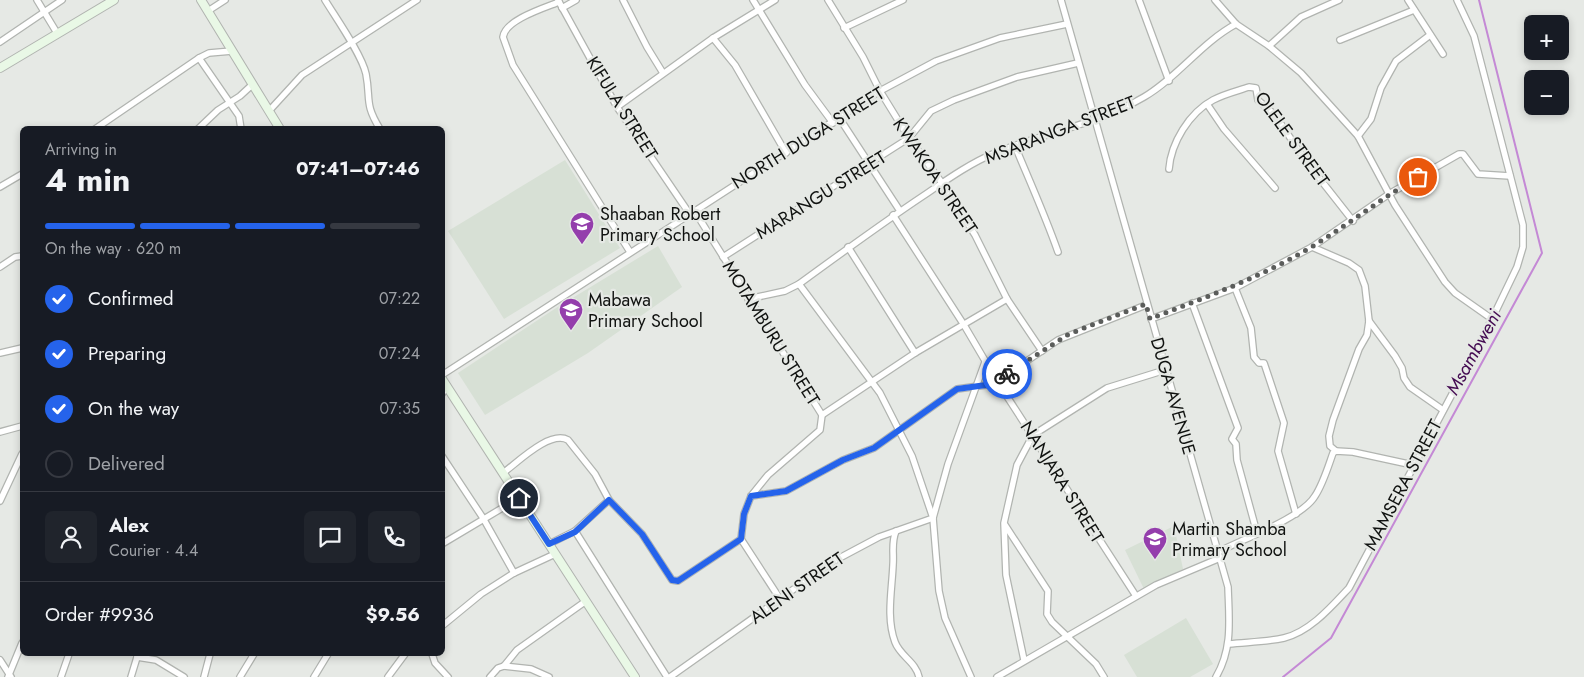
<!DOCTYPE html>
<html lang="en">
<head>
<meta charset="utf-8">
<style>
	:root { --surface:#171b24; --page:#20242c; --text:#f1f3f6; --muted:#9ea1a6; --line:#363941; --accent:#2563eb }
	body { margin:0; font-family:Jost,sans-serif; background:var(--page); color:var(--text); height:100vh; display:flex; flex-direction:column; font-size:19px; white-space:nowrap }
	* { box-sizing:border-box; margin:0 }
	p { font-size:16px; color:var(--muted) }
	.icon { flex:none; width:28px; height:28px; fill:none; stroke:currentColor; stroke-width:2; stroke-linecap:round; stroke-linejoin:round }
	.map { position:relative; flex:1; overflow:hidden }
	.drawer { position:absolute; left:20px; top:126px; width:425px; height:530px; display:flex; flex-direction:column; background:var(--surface); border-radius:8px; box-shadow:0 2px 8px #0003 }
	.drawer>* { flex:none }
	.tools { position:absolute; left:1524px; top:15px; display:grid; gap:10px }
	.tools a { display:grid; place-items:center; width:45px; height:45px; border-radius:8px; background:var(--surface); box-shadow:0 2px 8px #0003; font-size:25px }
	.pin { position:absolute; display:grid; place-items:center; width:42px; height:42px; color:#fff; margin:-21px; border:2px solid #fff; border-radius:50%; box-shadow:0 1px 5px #0007 }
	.courier { position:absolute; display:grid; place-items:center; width:50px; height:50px; margin:-25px; border:4px solid #2563eb; border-radius:50%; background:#fff; color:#222; box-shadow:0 1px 6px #0007 }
	.head em { font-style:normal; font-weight:700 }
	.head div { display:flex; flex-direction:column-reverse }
	.head { display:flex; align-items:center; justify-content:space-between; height:85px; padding:0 25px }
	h1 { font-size:32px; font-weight:700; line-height:38px }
	.bar { display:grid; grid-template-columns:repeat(4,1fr); gap:8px 5px; align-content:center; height:60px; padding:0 25px }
	.bar i { height:6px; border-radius:4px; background:var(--line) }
	.bar .selected { background:var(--accent) }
	.bar p { grid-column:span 4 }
	.line { display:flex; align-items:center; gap:12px; padding:0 25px; border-top:1px solid var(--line) }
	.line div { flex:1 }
	.round { display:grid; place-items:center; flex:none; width:52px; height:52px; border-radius:8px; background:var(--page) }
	ol { padding:0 25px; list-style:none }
	li { display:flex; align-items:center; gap:15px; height:55px }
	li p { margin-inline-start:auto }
	li .icon { padding:5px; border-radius:50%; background:var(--accent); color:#fff; stroke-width:4 }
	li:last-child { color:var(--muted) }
	li i { width:28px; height:28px; border:2px solid var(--line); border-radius:50% }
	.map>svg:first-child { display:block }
	.built { fill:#d7e0d5 }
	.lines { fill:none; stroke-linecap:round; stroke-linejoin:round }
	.stream { stroke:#c489d5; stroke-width:2 }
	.minor-casing { stroke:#b1b4b0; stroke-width:8 }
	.secondary-casing { stroke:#b1b4b0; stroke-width:10 }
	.minor { stroke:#fff; stroke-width:5.5 }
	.secondary { stroke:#e9f8e6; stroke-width:8 }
	.done { stroke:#5b5d5b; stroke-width:5; stroke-dasharray:0 9 }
	.route { stroke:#2563eb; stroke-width:6 }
	.labels { text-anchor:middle; stroke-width:4.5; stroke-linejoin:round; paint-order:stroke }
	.street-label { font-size:18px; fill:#101210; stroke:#e6e9e5 }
	.poi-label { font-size:18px; fill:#101210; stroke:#e6e9e5; text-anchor:start }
	.water-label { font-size:19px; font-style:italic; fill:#440b52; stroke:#e6e9e5 }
</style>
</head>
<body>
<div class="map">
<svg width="1584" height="677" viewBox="0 0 1584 677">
	<rect width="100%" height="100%" fill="#e6e9e5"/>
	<g class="built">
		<path d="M565 160 620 248 504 319 448 231Z"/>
		<path d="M658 246 682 287 588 353 485 415 458 373 556 308Z"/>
		<path d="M1174 526 1183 569 1144 589 1125 550Z"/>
		<path d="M1186 618 1213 664 1190 677H1137L1124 655Z"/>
	</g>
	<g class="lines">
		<path class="stream" d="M1283 677 1331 638 1542 253 1479 0"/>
		<defs>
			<g id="minor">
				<path d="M37 0 57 33"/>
				<path d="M325 0C336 18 362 55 366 74 371 100 364 103 380 129"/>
				<path d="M558 0 617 107 689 213"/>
				<path d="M623 0 647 47 663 73"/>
				<path d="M753 0 805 85 833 123"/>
				<path d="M828 0 863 57 880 91 909 138 942 183 975 235 1007 299 1042 351"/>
				<path d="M1061 0 1228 587C1229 619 1233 648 1216 677"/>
				<path d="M1139 0 1169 81"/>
				<path d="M1215 0 1236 24 1269 46 1301 73 1358 136 1395 205 1445 282 1455 293 1492 319"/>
				<path d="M1408 0 1443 54"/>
				<path d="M559 2C544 8 505 20 503 37L513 65 630 252"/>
				<path d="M562 8 576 0"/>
				<path d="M208 11 225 0"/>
				<path d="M844 28 903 0"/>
				<path d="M713 38 735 65 786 153"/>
				<path d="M1340 40 1414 10"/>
				<path d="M0 42 62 0"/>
				<path d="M1269 46 1301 17 1339 0"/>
				<path d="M199 58 239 116 241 129"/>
				<path d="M1207 104 1224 129 1275 188"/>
				<path d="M617 107 713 38 775 0"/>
				<path d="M269 111 302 75 417 0"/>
				<path d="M840 119 900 211"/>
				<path d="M95 129 199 58 209 53 232 51"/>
				<path d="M198 129 218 110 240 96 253 84"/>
				<path d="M1358 136 1371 119 1381 88 1396 61 1430 35"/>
				<path d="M1015 146C1030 182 1045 215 1058 252"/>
				<path d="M1169 169C1171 143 1189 113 1213 100 1224 94 1237 91 1249 87L1256 88 1258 100 1275 115 1305 160 1353 221"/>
				<path d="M0 187 22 174"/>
				<path d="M694 210 822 415 820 430 768 475 751 496 744 514 741 539 780 599"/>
				<path d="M893 215 964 325 997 381 1136 596"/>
				<path d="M848 247 915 353"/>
				<path d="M1312 247 1349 263 1359 270 1365 286 1369 321 1367 335 1359 349 1333 420 1329 436 1330 446 1336 451"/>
				<path d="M723 257 909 138 931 111 954 100 1017 77 1078 63"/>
				<path d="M0 267 15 257 22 256"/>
				<path d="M1235 288 1251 328 1254 357 1259 363H1264L1284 423 1278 451 1296 514"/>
				<path d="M748 299 785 291 799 284C840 254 881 224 923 196 945 181 970 163 995 153 1044 133 1098 124 1144 97 1178 77 1201 43 1236 24"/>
				<path d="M1192 303 1238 428 1232 439 1236 444 1237 460 1257 533"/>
				<path d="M1151 319 1235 288 1312 247 1389 194 1459 154H1463L1478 174 1510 176"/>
				<path d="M1369 321 1395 356 1402 368 1404 378 1410 387 1443 410"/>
				<path d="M0 353 22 348"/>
				<path d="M442 375 880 91 936 61 1000 38 1067 24"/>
				<path d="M442 394 447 386"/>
				<path d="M822 415 915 353 1007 299"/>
				<path d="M0 432 22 426"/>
				<path d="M442 456 483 518 514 573"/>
				<path d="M503 473C518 462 550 430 568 440L595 474 609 500 642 534 672 580 678 581 741 539"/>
				<path d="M751 496 786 491 843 460 874 448 957 389 986 385 997 381 1058 340 1146 305"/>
				<path d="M0 501 22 454"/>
				<path d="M1005 525 1048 591 1047 614 1052 622 1096 664 1104 677"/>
				<path d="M575 531 667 677"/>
				<path d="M896 531C891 543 894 552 893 565 892 590 886 618 895 642 900 656 916 662 919 677"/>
				<path d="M442 544 519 498"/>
				<path d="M549 544 575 531 609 500"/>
				<path d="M1218 552C1243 539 1302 518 1315 496 1323 484 1328 467 1333 453L1336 451 1353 452 1413 465"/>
				<path d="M442 626 481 594 514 573 555 554"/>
				<path d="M1229 644C1247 642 1266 642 1284 638 1310 632 1332 606 1349 588L1492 319 1517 267 1523 247V225L1474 36 1457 0"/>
				<path d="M432 654 435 663 448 677"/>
				<path d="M137 657 156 660 184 677"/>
				<path d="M0 660 11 677"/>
				<path d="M1024 660 1006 575 1004 523 1017 465 1033 435 1107 388 1165 370"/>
				<path d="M504 666 531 669 549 677"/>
				<path d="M8 677 22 643"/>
				<path d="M61 677 69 654"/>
				<path d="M131 677 138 654"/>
				<path d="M204 677 210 654"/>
				<path d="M240 677 254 654"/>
				<path d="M314 677 328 654"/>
				<path d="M388 677 405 654"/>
				<path d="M490 677 498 668 504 666 517 650 586 601"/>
				<path d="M670 677 832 562 879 537 933 518 912 456 880 393 799 284"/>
				<path d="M971 677 945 618 939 591 933 518 948 464 985 362"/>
				<path d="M997 677 1156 585 1220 558"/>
			</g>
			<g id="secondary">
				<path d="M201 0 280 129"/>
				<path d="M0 68 114 0"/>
				<path d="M442 379 635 677"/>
			</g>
		</defs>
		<use href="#minor" class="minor-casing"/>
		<use href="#secondary" class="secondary-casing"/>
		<use href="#minor" class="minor"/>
		<use href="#secondary" class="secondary"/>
	</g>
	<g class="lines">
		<path class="done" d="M1007 374 1069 334 1146 304 1150 319C1206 297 1262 277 1313 246 1349 224 1382 198 1418 177"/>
		<path class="route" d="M519 498 549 544 575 532 609 500 642 534 672 580 678 581 741 539 744 514 751 496 786 491 843 460 874 448 957 389 986 385 1007 374"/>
	</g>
	<defs>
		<symbol id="school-pin" viewBox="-11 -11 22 30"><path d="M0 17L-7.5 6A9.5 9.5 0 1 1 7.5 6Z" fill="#943eac" stroke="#e6e9e5"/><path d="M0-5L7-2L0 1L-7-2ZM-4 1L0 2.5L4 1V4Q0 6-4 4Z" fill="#fff"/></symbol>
	</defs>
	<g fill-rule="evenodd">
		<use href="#school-pin" x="568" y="210" width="28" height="38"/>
		<use href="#school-pin" x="557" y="296" width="28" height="38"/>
		<use href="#school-pin" x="1141" y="525" width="28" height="38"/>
	</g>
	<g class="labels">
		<g class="street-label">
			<text transform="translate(622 108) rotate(58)" y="6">KIFULA STREET</text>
			<text transform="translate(1060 130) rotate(-21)" y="6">MSARANGA STREET</text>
			<text transform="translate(808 138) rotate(-32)" y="6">NORTH DUGA STREET</text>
			<text transform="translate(1292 139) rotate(54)" y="6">OLELE STREET</text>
			<text transform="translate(935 176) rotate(56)" y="6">KWAKOA STREET</text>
			<text transform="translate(821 195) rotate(-32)" y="6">MARANGU STREET</text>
			<text transform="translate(771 333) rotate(58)" y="6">MOTAMBURU STREET</text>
			<text transform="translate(1173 396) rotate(74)" y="6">DUGA AVENUE</text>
			<text transform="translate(1062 482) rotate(58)" y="6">NANJARA STREET</text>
			<text transform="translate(1403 485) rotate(-62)" y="6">MAMSERA STREET</text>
			<text transform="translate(797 588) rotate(-35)" y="6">ALENI STREET</text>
		</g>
		<g class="poi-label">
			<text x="600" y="220">Shaaban Robert<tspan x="600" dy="21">Primary School</tspan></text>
			<text x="588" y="306">Mabawa<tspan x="588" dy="21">Primary School</tspan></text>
			<text x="1172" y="535">Martin Shamba<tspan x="1172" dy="21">Primary School</tspan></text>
		</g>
		<g class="water-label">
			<text transform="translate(1473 352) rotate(-61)" y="7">Msambweni</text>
		</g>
	</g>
</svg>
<div class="tools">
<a>+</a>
<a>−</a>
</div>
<div class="pin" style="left:1418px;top:177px;background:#ea580c"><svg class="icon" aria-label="bag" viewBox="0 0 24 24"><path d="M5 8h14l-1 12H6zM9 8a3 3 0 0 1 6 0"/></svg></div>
<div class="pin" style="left:519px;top:498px;background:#1f2937"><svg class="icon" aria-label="home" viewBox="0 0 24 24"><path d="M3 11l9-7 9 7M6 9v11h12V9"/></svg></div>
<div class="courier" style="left:1007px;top:374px"><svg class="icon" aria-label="bike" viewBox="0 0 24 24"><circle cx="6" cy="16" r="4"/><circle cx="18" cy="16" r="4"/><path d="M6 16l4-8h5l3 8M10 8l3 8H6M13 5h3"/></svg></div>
<section class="drawer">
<div class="head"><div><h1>4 min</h1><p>Arriving in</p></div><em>07:41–07:46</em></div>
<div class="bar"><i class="selected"></i><i class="selected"></i><i class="selected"></i><i></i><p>On the way · 620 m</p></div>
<ol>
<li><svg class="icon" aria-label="check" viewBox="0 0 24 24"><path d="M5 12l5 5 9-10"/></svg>Confirmed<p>07:22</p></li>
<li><svg class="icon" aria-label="check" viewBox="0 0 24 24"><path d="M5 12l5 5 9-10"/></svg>Preparing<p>07:24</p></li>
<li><svg class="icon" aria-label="check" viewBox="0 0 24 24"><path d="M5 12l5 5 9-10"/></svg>On the way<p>07:35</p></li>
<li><i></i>Delivered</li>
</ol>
<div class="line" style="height:90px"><a class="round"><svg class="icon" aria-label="person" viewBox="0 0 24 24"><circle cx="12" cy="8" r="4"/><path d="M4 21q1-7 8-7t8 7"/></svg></a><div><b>Alex</b><p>Courier · 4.4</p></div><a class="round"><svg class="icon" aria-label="chat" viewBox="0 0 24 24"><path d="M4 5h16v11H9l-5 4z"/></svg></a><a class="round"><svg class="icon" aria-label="phone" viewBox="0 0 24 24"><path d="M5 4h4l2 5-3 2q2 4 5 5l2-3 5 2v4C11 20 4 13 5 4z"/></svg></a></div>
<div class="line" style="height:65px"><div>Order #9936</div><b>$9.56</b></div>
</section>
</div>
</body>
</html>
